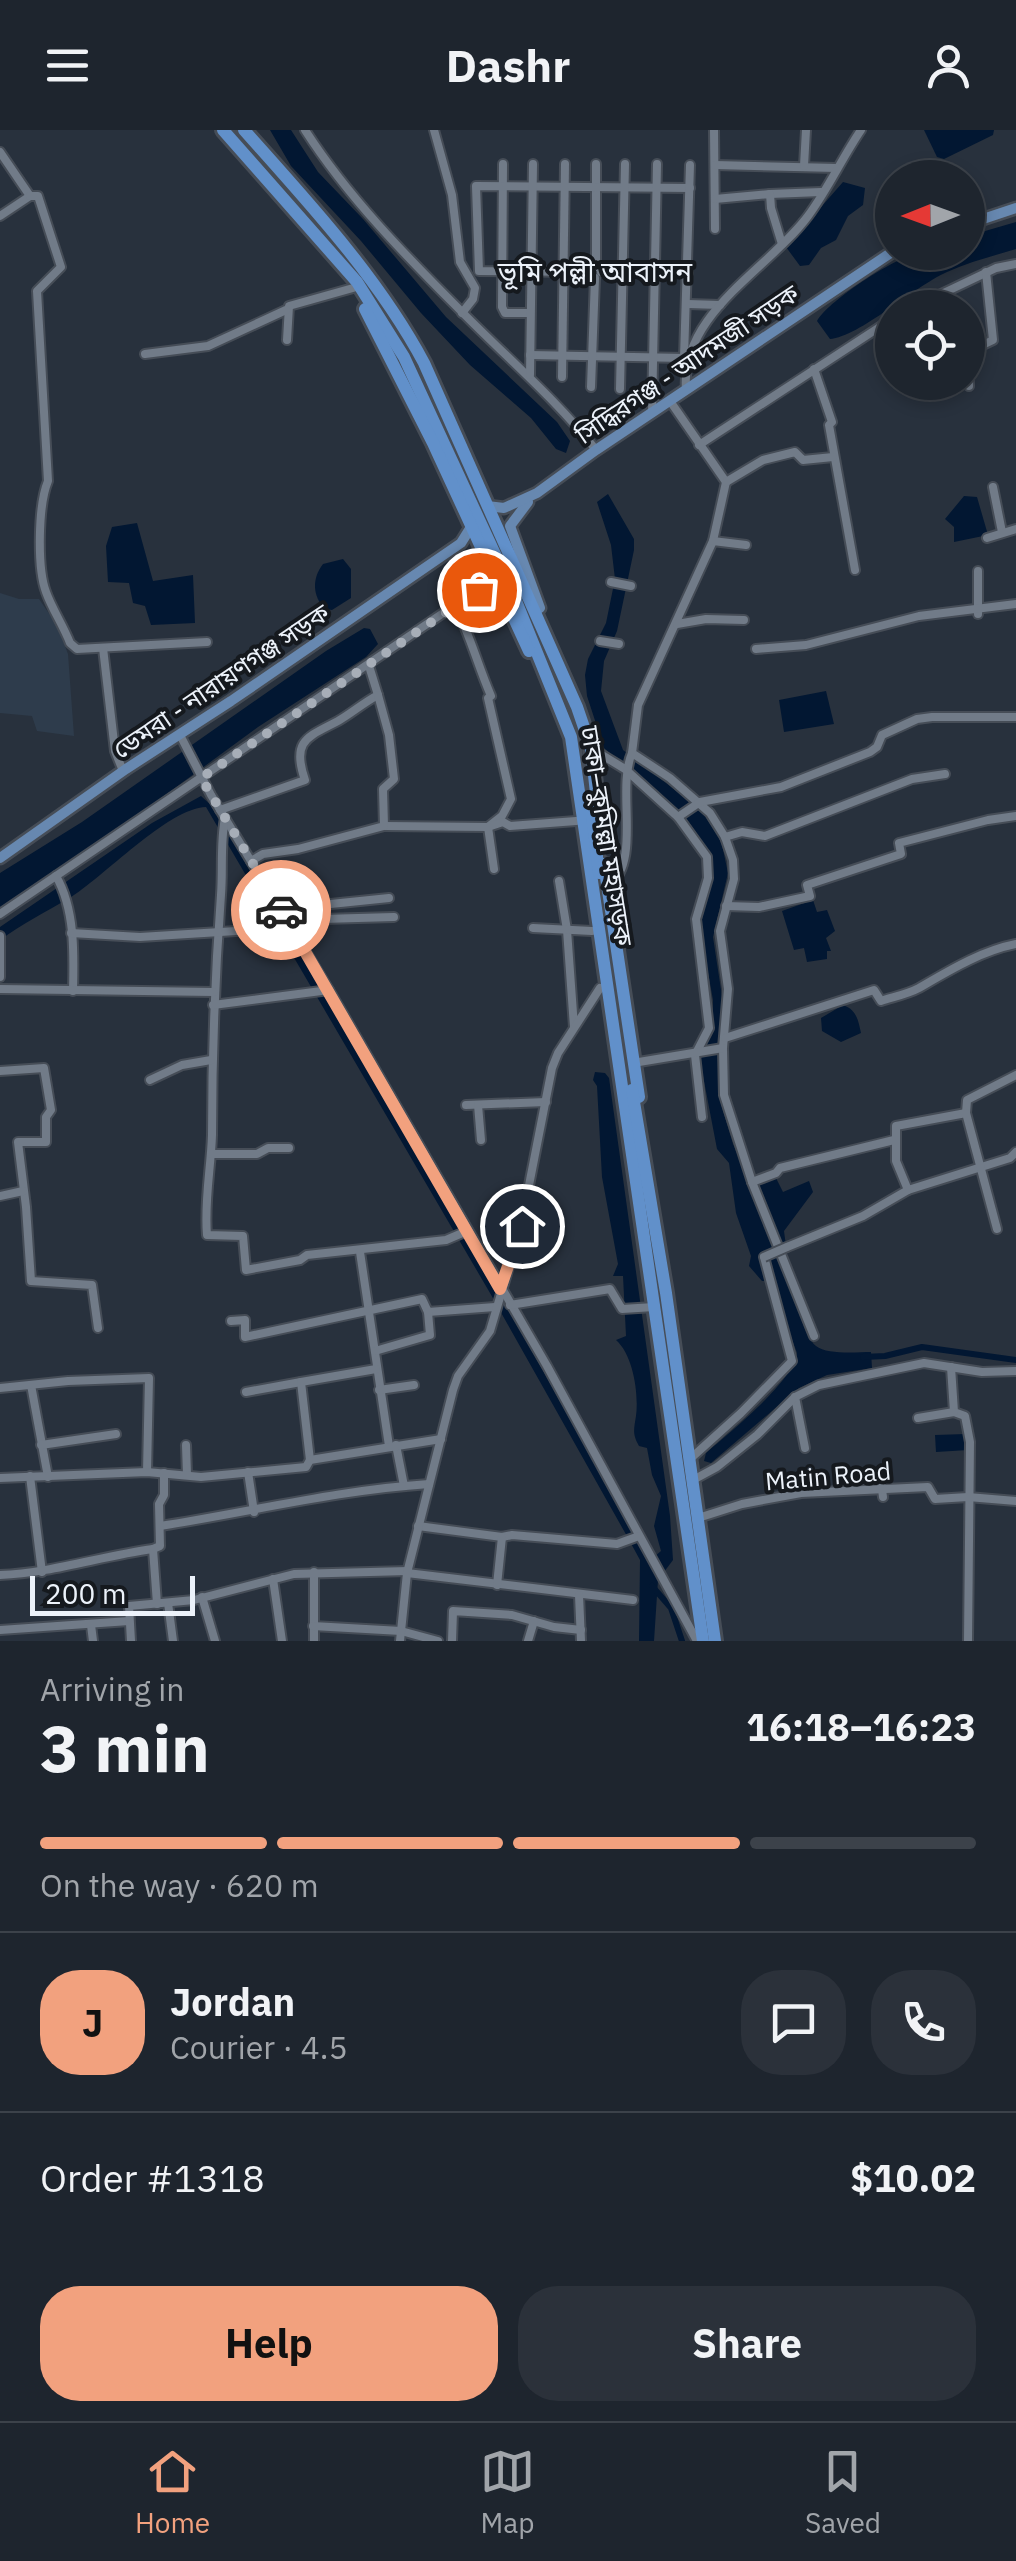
<!DOCTYPE html>
<html lang="en">
<head>
<meta charset="utf-8">
<style>
	:root { --surface:#1e252e; --page:#2b313a; --text:#f1f3f6; --muted:#a1a5aa; --line:#3c424a; --accent:#f2a17e }
	body { margin:0; font-family:"IBM Plex Sans","Noto Sans Bengali",sans-serif; background:var(--page); color:var(--text); height:100vh; display:flex; flex-direction:column; font-size:38px; white-space:nowrap }
	* { box-sizing:border-box; margin:0 }
	p { font-size:32px; color:var(--muted) }
	.icon { flex:none; width:55px; height:55px; fill:none; stroke:currentColor; stroke-width:2; stroke-linecap:round; stroke-linejoin:round }
	.map { position:relative; height:1511px; overflow:hidden }
	.details { display:flex; flex-direction:column; background:var(--surface); flex:1 }
	.details>* { flex:none }
	.needle { width:65px; rotate:269deg }
	.fabs { position:absolute; left:875px; top:30px; display:grid; gap:20px }
	.fabs a { display:grid; place-items:center; width:110px; height:110px; border-radius:50%; background:var(--surface); box-shadow:0 5px 15px #0003,0 0 0 2px var(--line); font-size:50px }
	.scale { position:absolute; left:30px; bottom:25px; width:165px; box-sizing:border-box; padding-left:10px; border:5px solid #ecf2fa; border-top:0; font-size:28px; line-height:35px; white-space:nowrap; color:#ecf2fa; -webkit-text-stroke:8px #15191e; paint-order:stroke }
	.pin { position:absolute; display:grid; place-items:center; width:85px; height:85px; color:#fff; margin:-42px; border:5px solid #fff; border-radius:50%; box-shadow:0 2px 10px #0007 }
	.courier { position:absolute; display:grid; place-items:center; width:100px; height:100px; margin:-50px; border:8px solid #f2a17e; border-radius:50%; background:#fff; color:#222; box-shadow:0 2px 12px #0007 }
	.head em { font-style:normal; font-weight:800 }
	.head div { display:flex; flex-direction:column-reverse }
	.head { display:flex; align-items:center; justify-content:space-between; height:170px; padding:0 40px }
	h1 { font-size:65px; font-weight:800; line-height:75px }
	.bar { display:grid; grid-template-columns:repeat(4,1fr); gap:15px 10px; align-content:center; height:120px; padding:0 40px }
	.bar i { height:12px; border-radius:8px; background:var(--line) }
	.bar .active { background:var(--accent) }
	.bar p { grid-column:span 4 }
	.line { display:flex; align-items:center; gap:25px; padding:0 40px; border-top:2px solid var(--line) }
	.line div { flex:1 }
	.round { display:grid; place-items:center; flex:none; width:105px; height:105px; border-radius:40px; background:var(--page) }
	.primary-button { display:flex; gap:20px; margin-top:auto; padding:20px 40px }
	.primary-button a { flex:1; height:115px; border-radius:40px; background:var(--accent); color:#111; font-size:40px; font-weight:800; line-height:115px; text-align:center }
	.primary-button a+a { background:var(--page); color:var(--text) }
	header { display:flex; justify-content:space-between; align-items:center; height:130px; padding:0 40px; background:var(--surface); font-size:45px; font-weight:800 }
	.tabs { display:flex; justify-content:space-around; align-items:center; height:140px; border-top:2px solid var(--line); background:var(--surface); font-size:28px; color:var(--muted) }
	.tabs a { display:grid; justify-items:center; gap:5px }
	.tabs .active { color:var(--accent) }
	.map>svg:first-child { display:block }
	.built { fill:#2e3c4c }
	.water { fill:#021732 }
	.lines { fill:none; stroke-linecap:round; stroke-linejoin:round }
	.canal { stroke:#021732; stroke-width:6 }
	.minor-casing { stroke:#464d57; stroke-width:12 }
	.major-casing { stroke:#464d57; stroke-width:15 }
	.highway-casing { stroke:#464d57; stroke-width:18 }
	.minor { stroke:#717b88; stroke-width:8 }
	.major { stroke:#6788b0; stroke-width:10 }
	.highway { stroke:#6190ca; stroke-width:12 }
	.minor-bridge-casing { stroke:#464d57; stroke-width:12; stroke-linecap:butt }
	.minor-bridge { stroke:#717b88; stroke-width:8 }
	.done { stroke:#a7aeb8; stroke-width:10; stroke-dasharray:0 18 }
	.route { stroke:#f2a17e; stroke-width:12 }
	.labels { text-anchor:middle; stroke-width:8; stroke-linejoin:round; paint-order:stroke }
	.street-label { font-size:25px; fill:#ecf2fa; stroke:#15191e }
	.neighbourhood-label { font-size:28px; fill:#ecf2fa; stroke:#15191e }
</style>
</head>
<body>
<header><svg class="icon" aria-label="menu" viewBox="0 0 24 24"><path d="M4 6h16M4 12h16M4 18h16"/></svg>Dashr<svg class="icon" aria-label="person" viewBox="0 0 24 24"><circle cx="12" cy="8" r="4"/><path d="M4 21q1-7 8-7t8 7"/></svg></header>
<div class="map">
<svg width="1016" height="1511" viewBox="0 0 1016 1511">
	<rect width="100%" height="100%" fill="#28313d"/>
	<path class="built" d="M0 463 19 469H39L57 495 68 524 74 606 37 601 32 586 0 583Z"/>
	<g class="water">
		<path d="M270 0H291L318 42 363 89 446 187 557 292 570 311 566 323 556 319 531 288 470 235 421 183 361 111 291 36Z"/>
		<path d="M924 0H994L993 5 944 29 937 27Z"/>
		<path d="M843 52 865 58 863 75 848 86 836 110 821 118 809 135 800 136 786 117Z"/>
		<path d="M1016 92V119C993 126 969 132 947 142 915 156 859 207 830 209L817 191C829 170 896 127 920 122 935 120 953 122 968 122V106Z"/>
		<path d="M608 364 634 409V420L617 501 604 531 601 561 623 620 701 680 721 710 728 743 713 807 725 886 719 949 721 974 733 1014 750 1053 775 1046 783 1062 809 1051 813 1062 784 1101C787 1124 798 1202 816 1216 827 1225 857 1222 871 1222L872 1238 827 1245 799 1258 711 1333 704 1331 706 1323C728 1304 794 1251 797 1223L770 1151H762L749 1136 751 1126 736 1083 729 1033 717 1019 700 930 713 892V870L700 798 712 746 708 720 686 688 604 618 587 566 585 545 588 529 606 493 615 449 611 415 597 372Z"/>
		<path d="M964 366 977 367 988 405 954 412V397L945 389Z"/>
		<path d="M137 393 153 451 193 445 195 493 151 495 145 476 133 473 129 453 108 452 106 416 112 397Z"/>
		<path d="M343 429 351 439V468L332 480 325 479C312 466 312 448 323 434Z"/>
		<path d="M364 498 370 499 378 514 366 527 258 597 138 685 0 779V743L82 692 326 521Z"/>
		<path d="M826 561 834 594 784 602 779 570Z"/>
		<path d="M201 666 214 678 235 711C375 950 518 1188 648 1432L661 1421 654 1396 661 1366 652 1345 647 1318 639 1316C632 1304 634 1299 636 1286 639 1263 633 1225 616 1210L626 1206 623 1146H613L618 1134 602 1047 597 956 593 950 595 942 605 943 609 948 670 1386 673 1430 658 1450 654 1511H639L640 1430 628 1408 490 1163 206 677C168 678 103 748 68 769 45 782 22 794 0 810V797L152 693Z"/>
		<path d="M813 770 817 782 827 780 835 801 826 808 831 821H827V829L807 832 804 818 794 820 782 781Z"/>
		<path d="M843 875C857 880 858 890 861 903L841 912 822 901 821 888Z"/>
		<path d="M966 1304 968 1320 936 1322 935 1305Z"/>
	</g>
	<g class="lines">
		<g class="canal">
			<path d="M863 1227 885 1226 922 1217 1016 1230"/>
			<path d="M652 1456 671 1478 682 1511"/>
		</g>
		<defs>
			<g id="minor">
				<path d="M305 0C348 67 405 125 461 181 507 228 555 268 596 320"/>
				<path d="M434 0 452 65 460 132 475 158 473 169 462 183"/>
				<path d="M714 0 715 99"/>
				<path d="M0 22 30 66 0 86"/>
				<path d="M503 34 502 177 505 183H530"/>
				<path d="M715 35 837 38"/>
				<path d="M804 36 806 0"/>
				<path d="M770 64 821 62"/>
				<path d="M30 66H38L61 137 37 161 48 351C38 375 37 438 46 462 52 479 63 495 70 513L77 519 207 512"/>
				<path d="M715 69 770 64 771 78 782 114"/>
				<path d="M596 137V34"/>
				<path d="M590 142 479 141 476 56 690 58"/>
				<path d="M601 142 688 143"/>
				<path d="M688 174 720 175"/>
				<path d="M912 178 996 138 1016 134"/>
				<path d="M287 210 289 176 353 158"/>
				<path d="M968 222 993 210 986 142"/>
				<path d="M145 224 208 216 286 180"/>
				<path d="M530 225 684 228 690 35"/>
				<path d="M968 238 969 256"/>
				<path d="M814 239 832 292 829 295 855 440"/>
				<path d="M530 245 533 34"/>
				<path d="M562 247 565 34"/>
				<path d="M591 257 595 148"/>
				<path d="M620 259 625 34"/>
				<path d="M686 260C680 183 768 140 808 86 828 59 842 28 861 0"/>
				<path d="M670 271 726 352 713 411 638 575 632 623 670 648 710 683 725 707 733 730 734 749 720 801 728 859 723 918 724 965 752 1052 814 1206"/>
				<path d="M652 283 657 34"/>
				<path d="M699 315 892 189"/>
				<path d="M726 352 763 330 795 322 803 330 833 327"/>
				<path d="M993 357 1002 402"/>
				<path d="M987 408 1016 399"/>
				<path d="M713 411 746 415"/>
				<path d="M611 452 631 456"/>
				<path d="M455 475C470 505 478 536 491 566L488 568 511 669 502 686 488 697 494 739"/>
				<path d="M978 484V441"/>
				<path d="M677 494 706 489 744 490"/>
				<path d="M600 511 619 514"/>
				<path d="M103 518 115 621 123 641"/>
				<path d="M756 519 806 515 919 486 1016 474"/>
				<path d="M180 605 211 665 329 860 547 1236 697 1511"/>
				<path d="M592 619 625 639 678 687 707 727 708 748 696 789 709 898 695 925 702 987"/>
				<path d="M220 680 305 650C291 610 308 607 338 591 352 583 363 573 378 565L369 536"/>
				<path d="M678 687 700 672 781 657 870 622 877 617 882 605 917 589 932 587H1016"/>
				<path d="M225 688C220 714 223 739 221 765 215 845 212 924 212 1005 211 1038 204 1071 207 1105L243 1106 246 1140 300 1130 307 1125 446 1110 467 1101"/>
				<path d="M384 696 488 697 503 692 510 696 576 691"/>
				<path d="M725 707 742 702 765 706 912 649 945 644"/>
				<path d="M251 731 263 724 298 719 384 696 383 659 394 649 389 605 378 565"/>
				<path d="M56 746C75 779 74 823 73 861"/>
				<path d="M559 751 567 800 574 897"/>
				<path d="M609 756C642 730 616 660 632 623"/>
				<path d="M726 776 759 777 810 766 807 755 901 724 899 713 988 690 1016 686"/>
				<path d="M282 783 321 775 389 768"/>
				<path d="M0 784 455 475 495 451"/>
				<path d="M290 795 322 789 394 787"/>
				<path d="M533 798 592 801"/>
				<path d="M71 803 140 807 268 799 285 787"/>
				<path d="M0 806V847"/>
				<path d="M0 859 214 862"/>
				<path d="M213 875 329 860"/>
				<path d="M725 908 874 860 881 871C893 867 908 864 919 858 950 840 981 821 1016 814"/>
				<path d="M633 933 723 918"/>
				<path d="M0 941 44 938 51 980 46 987V1012H18L26 1077 31 1151 92 1155 98 1198"/>
				<path d="M150 950 182 935 211 930"/>
				<path d="M466 975 546 972"/>
				<path d="M478 975 481 1010"/>
				<path d="M966 983 967 970 1016 945"/>
				<path d="M211 1024H257L268 1018H289"/>
				<path d="M752 1052 776 1043 780 1038 894 1010"/>
				<path d="M908 1060 1010 1028 1016 1022"/>
				<path d="M0 1066 23 1061"/>
				<path d="M787 1117 863 1086 908 1060 896 1031V996L966 983 997 1099"/>
				<path d="M360 1122 389 1316"/>
				<path d="M510 1175 610 1159 622 1179 654 1177"/>
				<path d="M231 1191 245 1190V1207L422 1169 428 1182 495 1177"/>
				<path d="M375 1221 430 1205 428 1182"/>
				<path d="M951 1237 954 1282 965 1286 970 1312 968 1511"/>
				<path d="M31 1255 48 1347"/>
				<path d="M0 1258 68 1251 149 1248 147 1342"/>
				<path d="M379 1260 414 1255"/>
				<path d="M246 1262 301 1252"/>
				<path d="M795 1267 805 1318"/>
				<path d="M918 1288 954 1282"/>
				<path d="M41 1315 116 1304"/>
				<path d="M186 1315 187 1345"/>
				<path d="M396 1315 404 1356"/>
				<path d="M690 1329 741 1283 792 1231 764 1127"/>
				<path d="M310 1330 301 1252 376 1239"/>
				<path d="M248 1342 254 1382"/>
				<path d="M880 1345 883 1367"/>
				<path d="M30 1346 42 1442"/>
				<path d="M0 1348 147 1342 201 1347 306 1337 310 1330 441 1309"/>
				<path d="M693 1350 717 1337 757 1305 795 1267 819 1255 924 1233 982 1242 1016 1241"/>
				<path d="M698 1388 742 1374 801 1363 928 1357 935 1369 968 1367 1016 1371"/>
				<path d="M160 1396C250 1382 338 1360 429 1354"/>
				<path d="M418 1396 502 1407 512 1405 617 1414 639 1406"/>
				<path d="M314 1442V1511"/>
				<path d="M407 1443 633 1470"/>
				<path d="M0 1445C52 1443 101 1426 153 1419"/>
				<path d="M273 1449 282 1511"/>
				<path d="M497 1455 502 1407"/>
				<path d="M579 1465 581 1511"/>
				<path d="M202 1467 215 1511"/>
				<path d="M168 1473 173 1511"/>
				<path d="M157 1474 153 1419 160 1416 159 1374 164 1365V1343"/>
				<path d="M91 1495 93 1511"/>
				<path d="M313 1496 401 1501 438 1511"/>
				<path d="M0 1500 129 1491"/>
				<path d="M131 1511 129 1476 194 1470 294 1444 408 1441"/>
				<path d="M400 1511 407 1443 453 1260 458 1246 490 1201 521 1096 552 938 558 923 600 858"/>
				<path d="M452 1511 453 1481 512 1485 554 1497 581 1500"/>
				<path d="M528 1511 534 1491"/>
			</g>
			<g id="major">
				<path d="M968 94 1016 78"/>
				<path d="M528 372 510 396 540 478"/>
				<path d="M487 376 504 378 537 363 596 320 892 122"/>
				<path d="M0 728 126 639 231 571 461 413 471 397"/>
			</g>
			<g id="highway">
				<path d="M223 0 357 152 404 227 512 461 571 607 703 1511"/>
				<path d="M244 0C309 73 378 147 424 233L577 577 591 618 599 690"/>
				<path d="M365 179 433 313 529 521"/>
				<path d="M591 678 599 743"/>
				<path d="M604 734 639 967"/>
				<path d="M632 960 666 1163 715 1511"/>
			</g>
		</defs>
		<use href="#minor" class="minor-casing"/>
		<use href="#major" class="major-casing"/>
		<use href="#highway" class="highway-casing"/>
		<use href="#minor" class="minor"/>
		<use href="#major" class="major"/>
		<use href="#highway" class="highway"/>
		<defs>
			<path id="minor-bridge" d="M764 1127 787 1117"/>
		</defs>
		<use href="#minor-bridge" class="minor-bridge-casing"/>
		<use href="#minor-bridge" class="minor-bridge"/>
	</g>
	<g class="lines">
		<path class="done" d="M281 780 201 648 479 460"/>
		<path class="route" d="M281 780 500 1159 522 1096"/>
	</g>
	<g class="labels">
		<g class="street-label">
			<text transform="translate(687 234) rotate(-34)" y="9">সিদ্ধিরগঞ্জ - আদমজী সড়ক</text>
			<text transform="translate(221 551) rotate(-34)" y="9">ডেমরা - নারায়ণগঞ্জ সড়ক</text>
			<text transform="translate(607 706) rotate(81)" y="9">ঢাকা–কুমিল্লা মহাসড়ক</text>
			<text transform="translate(828 1346) rotate(-5)" y="9">Matin Road</text>
		</g>
		<g class="neighbourhood-label">
			<text x="595" y="152">ভূমি পল্লী আবাসন</text>
		</g>
	</g>
</svg>
<div class="fabs">
<a><svg class="needle" viewBox="-14 -14 28 28"><path d="M0-13l5 13h-10z" fill="#e53935"/><path d="M0 13l5-13h-10z" fill="#a1a5aa"/></svg></a>
<a><svg class="icon" aria-label="locate" viewBox="0 0 24 24"><circle cx="12" cy="12" r="6"/><path d="M12 2v4M12 18v4M2 12h4M18 12h4"/></svg></a>
</div>
<div class="scale">200 m</div>
<div class="pin" style="left:479px;top:460px;background:#ea580c"><svg class="icon" aria-label="bag" viewBox="0 0 24 24"><path d="M5 8h14l-1 12H6zM9 8a3 3 0 0 1 6 0"/></svg></div>
<div class="pin" style="left:522px;top:1096px;background:#1f2937"><svg class="icon" aria-label="home" viewBox="0 0 24 24"><path d="M3 11l9-7 9 7M6 9v11h12V9"/></svg></div>
<div class="courier" style="left:281px;top:780px"><svg class="icon" aria-label="car" viewBox="0 0 24 24"><path d="M5 17H2v-5l4-1 3-4h7l3 4 3 1v5h-3M9 17h6M6 11h13"/><circle cx="7" cy="17" r="2"/><circle cx="17" cy="17" r="2"/></svg></div>
</div>
<section class="details">
<div class="head"><div><h1>3 min</h1><p>Arriving in</p></div><em>16:18–16:23</em></div>
<div class="bar"><i class="active"></i><i class="active"></i><i class="active"></i><i></i><p>On the way · 620 m</p></div>
<div class="line" style="height:180px"><b class="round" style="background:var(--accent);color:#111">J</b><div><b>Jordan</b><p>Courier · 4.5</p></div><a class="round"><svg class="icon" aria-label="chat" viewBox="0 0 24 24"><path d="M4 5h16v11H9l-5 4z"/></svg></a><a class="round"><svg class="icon" aria-label="phone" viewBox="0 0 24 24"><path d="M5 4h4l2 5-3 2q2 4 5 5l2-3 5 2v4C11 20 4 13 5 4z"/></svg></a></div>
<div class="line" style="height:130px"><div>Order #1318</div><b>$10.02</b></div>
<div class="primary-button"><a>Help</a><a>Share</a></div>
</section>
<nav class="tabs">
<a class="active"><svg class="icon" aria-label="home" viewBox="0 0 24 24"><path d="M3 11l9-7 9 7M6 9v11h12V9"/></svg>Home</a>
<a><svg class="icon" aria-label="map" viewBox="0 0 24 24"><path d="M3 6l6-2 6 2 6-2v14l-6 2-6-2-6 2zM9 4v14M15 6v14"/></svg>Map</a>
<a><svg class="icon" aria-label="saved" viewBox="0 0 24 24"><path d="M7 4h10v16l-5-4-5 4z"/></svg>Saved</a>
</nav>
</body>
</html>
